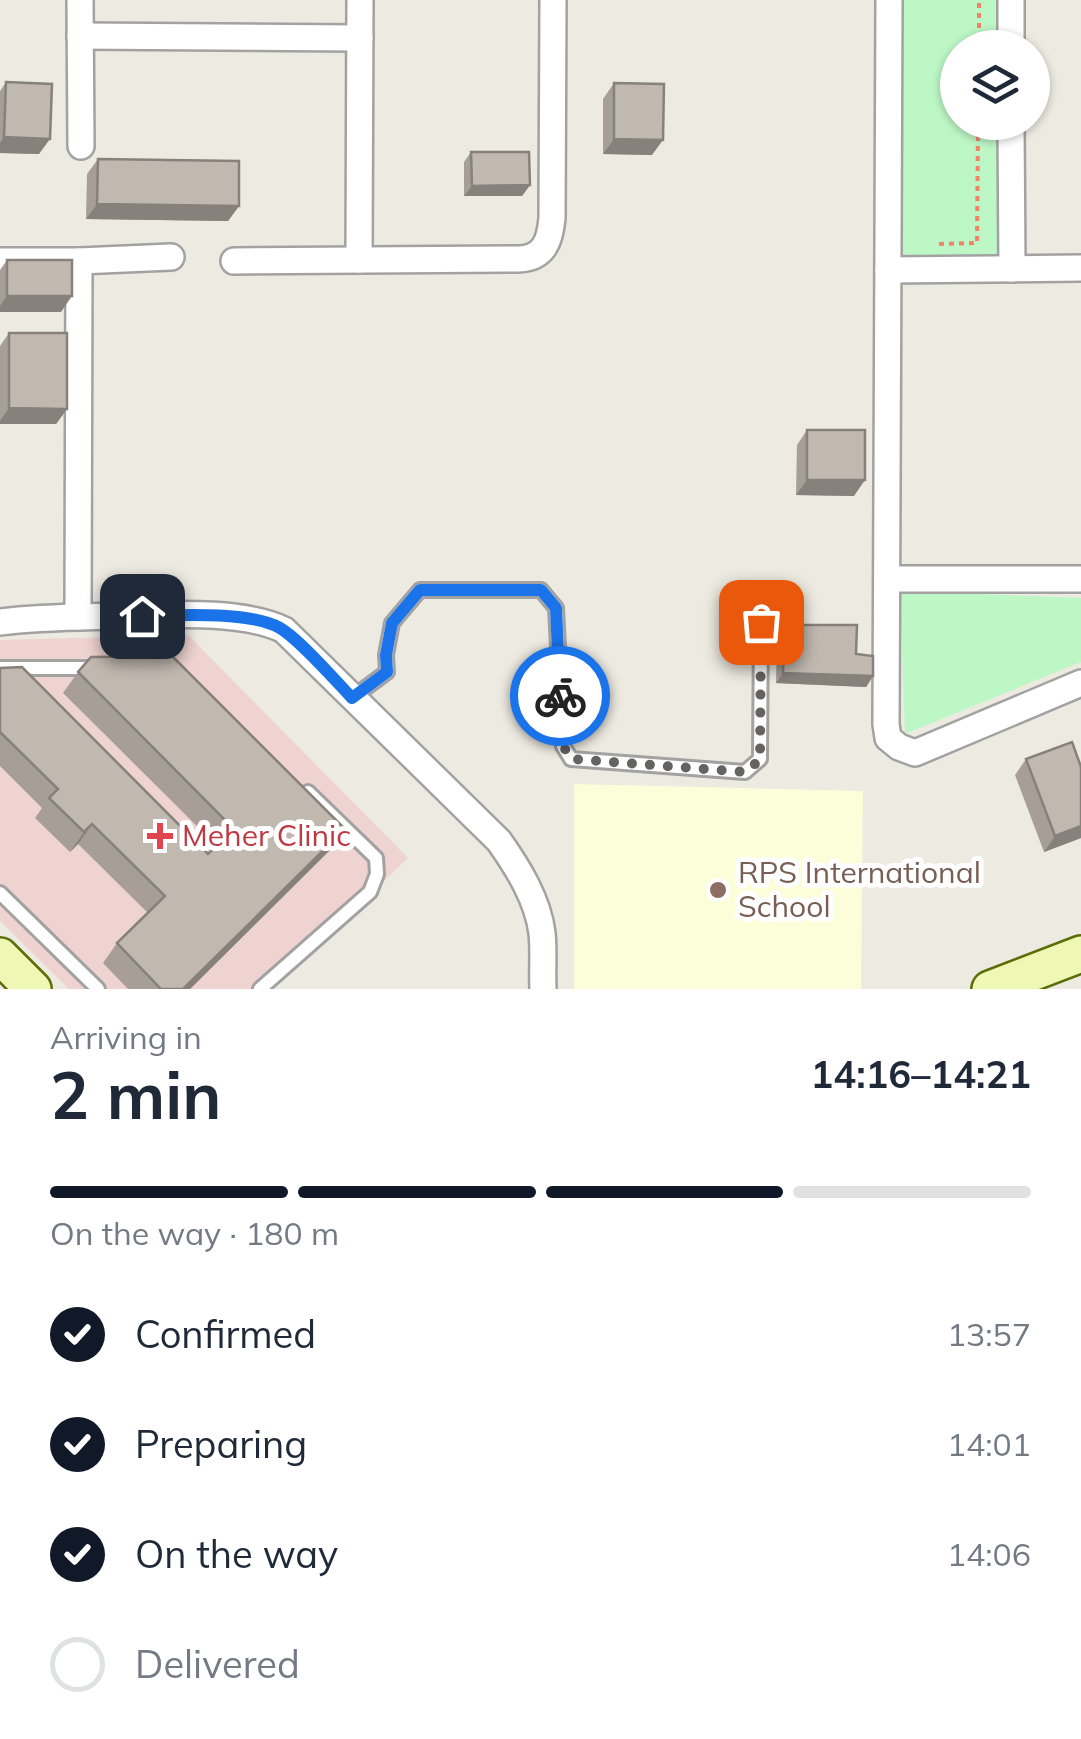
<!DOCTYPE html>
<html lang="en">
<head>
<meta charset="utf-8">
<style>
	:root { --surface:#fff; --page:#f6f6f7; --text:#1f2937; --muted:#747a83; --line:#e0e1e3; --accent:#111827 }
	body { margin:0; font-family:Mulish,sans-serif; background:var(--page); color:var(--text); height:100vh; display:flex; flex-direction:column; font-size:38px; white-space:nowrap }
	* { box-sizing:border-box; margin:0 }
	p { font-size:32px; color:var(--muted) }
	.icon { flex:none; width:55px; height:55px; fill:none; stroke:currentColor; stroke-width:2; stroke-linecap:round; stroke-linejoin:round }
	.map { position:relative; height:989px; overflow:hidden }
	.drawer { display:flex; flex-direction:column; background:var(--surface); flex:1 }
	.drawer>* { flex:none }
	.fabs { position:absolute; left:940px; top:30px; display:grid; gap:20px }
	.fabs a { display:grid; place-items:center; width:110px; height:110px; border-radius:50%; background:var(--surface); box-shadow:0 2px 8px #0004; font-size:50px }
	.pin { position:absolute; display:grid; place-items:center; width:85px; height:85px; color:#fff; margin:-42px; border-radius:20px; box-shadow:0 5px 15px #0006 }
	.courier { position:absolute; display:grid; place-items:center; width:100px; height:100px; margin:-50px; border:8px solid #1a73e8; border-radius:50%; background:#fff; color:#222; box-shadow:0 2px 12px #0007 }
	.headline em { font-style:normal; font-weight:700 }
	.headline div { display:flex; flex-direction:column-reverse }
	.headline { display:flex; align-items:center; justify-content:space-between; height:170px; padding:0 50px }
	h1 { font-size:65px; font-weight:700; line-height:75px }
	.bar { display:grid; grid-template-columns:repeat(4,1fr); gap:15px 10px; align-content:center; height:120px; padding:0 50px }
	.bar i { height:12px; border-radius:8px; background:var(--line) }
	.bar .current { background:var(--accent) }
	.bar p { grid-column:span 4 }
	ol { padding:0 50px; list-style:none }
	li { display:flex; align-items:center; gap:30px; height:110px }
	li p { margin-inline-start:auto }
	li .icon { padding:10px; border-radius:50%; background:var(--accent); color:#fff; stroke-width:4 }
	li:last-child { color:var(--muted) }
	li i { width:55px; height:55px; border:5px solid var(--line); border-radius:50% }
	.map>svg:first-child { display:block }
	.commercial { fill:#eed3d0 }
	.education { fill:#fbfed8 }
	.park { fill:#bdf7c6 }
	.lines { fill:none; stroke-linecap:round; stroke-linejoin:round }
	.lane-casing { stroke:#a2a2a2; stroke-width:18 }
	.street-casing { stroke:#a2a2a2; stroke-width:30 }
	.secondary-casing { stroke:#5b6d07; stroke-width:40 }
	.path { stroke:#f68168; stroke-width:4; stroke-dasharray:5 5; stroke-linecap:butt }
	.lane { stroke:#fff; stroke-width:12 }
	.street { stroke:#fff; stroke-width:25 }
	.secondary { stroke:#eff7b4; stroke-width:35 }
	.wall { fill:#a69e97 }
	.shaded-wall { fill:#87817b }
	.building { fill:#c1b8b0; stroke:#87817b; stroke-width:2.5 }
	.done { stroke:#646360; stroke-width:10; stroke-dasharray:0 18 }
	.route { stroke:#1a73e8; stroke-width:12 }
	.health-dot { fill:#e0444e; stroke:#fff; stroke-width:4 }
	.education-dot { fill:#8d6e63; stroke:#fff; stroke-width:4 }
	.labels { text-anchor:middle; stroke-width:10; stroke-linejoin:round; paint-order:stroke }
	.health-label { font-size:30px; fill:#be3a42; stroke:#fff; text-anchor:start }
	.education-label { font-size:30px; fill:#785e54; stroke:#fff; text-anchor:start }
</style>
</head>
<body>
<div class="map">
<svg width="1081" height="989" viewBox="0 0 1081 989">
	<rect width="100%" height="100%" fill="#edeae1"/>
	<path class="commercial" d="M188 635 408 858 273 989H69L0 921V640Z"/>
	<path class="education" d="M574 784 863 791 861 989H574Z"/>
	<g class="park">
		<path d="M895 0H997V47L958 48V122L998 123 999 259H897Z"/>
		<path d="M900 591 1081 598V662L905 734Z"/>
	</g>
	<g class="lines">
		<defs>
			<g id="lane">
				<path d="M0 668H97"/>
				<path d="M352 698 387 672 386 655 392 623 420 590H541L556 608 563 746 571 759 745 772 760 759 761 622"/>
				<path d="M0 893 98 989"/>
				<path d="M260 989 370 892 377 874 376 858 308 792"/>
			</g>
			<g id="street">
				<path d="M80 0 81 146"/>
				<path d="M889 0 886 724 888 738 899 747 915 753 1081 683"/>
				<path d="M1011 0V48"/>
				<path d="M80 36 360 38"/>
				<path d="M1011 122 1012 269"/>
				<path d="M359 260 360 0"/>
				<path d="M0 261H79L171 257"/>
				<path d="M234 261 519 259C544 258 550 241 552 218L553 0"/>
				<path d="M888 270 1081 268"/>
				<path d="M887 579H1081"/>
				<path d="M78 617 79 261"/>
				<path d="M0 622C38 617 77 617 116 616 164 615 241 609 284 630L499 841C518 868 538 900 542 933 544 951 542 971 543 989"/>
			</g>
			<g id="secondary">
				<path d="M0 956 33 989"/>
				<path d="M990 989 1081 954"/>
			</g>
		</defs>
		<use href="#lane" class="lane-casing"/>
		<use href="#street" class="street-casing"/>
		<use href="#secondary" class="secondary-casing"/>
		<g class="path">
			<path d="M979 48V0"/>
			<path d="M939 244 977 243 978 122"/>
		</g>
		<use href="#lane" class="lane"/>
		<use href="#street" class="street"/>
		<use href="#secondary" class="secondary"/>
	</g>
	<g class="wall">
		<path d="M6 82 39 154 0 153V91Z"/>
		<path d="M614 83 652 155 603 154V99Z"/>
		<path d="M471 152 530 185 522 196H464V162Z"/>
		<path d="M98 159 239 206 228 221 86 219 87 174Z"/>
		<path d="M7 260 61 312H0V270Z"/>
		<path d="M9 333 67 409 56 424H0V346Z"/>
		<path d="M807 430 854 496 796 495 797 445Z"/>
		<path d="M784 625 856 654 873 676 866 687 776 683 777 635Z"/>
		<path d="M0 668 208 854 217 846 63 693 78 672 345 829 331 849 190 989H128L103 963 117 943 148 913 78 844 70 852 35 818 42 808 0 766Z"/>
		<path d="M1026 759 1081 838 1044 852 1015 775Z"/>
	</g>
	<g class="shaded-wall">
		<path d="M4 137 50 139 39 154 0 153V143Z"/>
		<path d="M614 139 663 140 652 155 603 154Z"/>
		<path d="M530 185 522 196H464L472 186Z"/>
		<path d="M97 204 239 206 228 221 86 219Z"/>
		<path d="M7 296H72L61 312H0V306Z"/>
		<path d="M9 408 67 409 56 424H0V421Z"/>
		<path d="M807 480H865L854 496 796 495Z"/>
		<path d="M783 673 873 676 866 687 776 683Z"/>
		<path d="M92 824 78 844 70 852 84 832Z"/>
		<path d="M1081 826V838L1044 852 1055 836Z"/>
		<path d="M345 829 331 849 190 989H183Z"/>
	</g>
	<g class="building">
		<path d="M6 82 52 84 50 139 4 137Z"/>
		<path d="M614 83 664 84 663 140 614 139Z"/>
		<path d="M471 152H529L530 185 472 186Z"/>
		<path d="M98 159 239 161V206L97 204Z"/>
		<rect x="7" y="260" width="65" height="36"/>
		<path d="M9 333H67V409L9 408Z"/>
		<rect x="807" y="430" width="58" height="50"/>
		<path d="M784 625H857L856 654 873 656V676L783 673Z"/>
		<path d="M172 656 345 829 183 989H161L117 943 165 896 92 824 84 832 49 798 58 789 0 732V668L22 667 208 854 234 829 78 672 91 657Z"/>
		<path d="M1072 742 1081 767V826L1055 836 1026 759Z"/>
	</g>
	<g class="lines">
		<path class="done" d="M560 696 563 746 572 759 745 772 760 760 761 622"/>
		<path class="route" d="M142 616C176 615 251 611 280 628 300 640 334 679 352 698L387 672 386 655 392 623 420 590H541L556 608 560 696"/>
	</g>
	<path class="health-dot" d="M155 821h10v10h10v10h-10v10h-10v-10h-10v-10h10z"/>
	<circle class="education-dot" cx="718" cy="890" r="10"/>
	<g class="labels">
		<g class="health-label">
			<text x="182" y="846">Meher Clinic</text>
		</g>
		<g class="education-label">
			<text x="738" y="883">RPS International<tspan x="738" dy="34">School</tspan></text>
		</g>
	</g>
</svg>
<div class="fabs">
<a><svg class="icon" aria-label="layers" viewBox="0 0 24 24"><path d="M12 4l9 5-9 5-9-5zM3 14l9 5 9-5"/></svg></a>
</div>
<div class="pin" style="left:761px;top:622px;background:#ea580c"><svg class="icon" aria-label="bag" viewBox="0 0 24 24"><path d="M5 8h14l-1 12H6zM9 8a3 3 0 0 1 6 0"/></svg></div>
<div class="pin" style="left:142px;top:616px;background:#1f2937"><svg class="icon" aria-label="home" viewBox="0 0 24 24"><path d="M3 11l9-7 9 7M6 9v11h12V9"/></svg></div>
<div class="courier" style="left:560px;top:696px"><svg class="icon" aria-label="bike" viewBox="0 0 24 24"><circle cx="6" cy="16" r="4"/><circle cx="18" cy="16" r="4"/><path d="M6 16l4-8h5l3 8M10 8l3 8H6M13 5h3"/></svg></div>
</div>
<section class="drawer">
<div class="headline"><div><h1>2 min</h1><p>Arriving in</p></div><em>14:16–14:21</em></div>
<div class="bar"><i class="current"></i><i class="current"></i><i class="current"></i><i></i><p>On the way · 180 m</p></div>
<ol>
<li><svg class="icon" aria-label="check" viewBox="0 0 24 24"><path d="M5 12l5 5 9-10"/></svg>Confirmed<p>13:57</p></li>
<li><svg class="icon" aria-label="check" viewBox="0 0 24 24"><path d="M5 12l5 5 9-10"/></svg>Preparing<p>14:01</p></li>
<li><svg class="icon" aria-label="check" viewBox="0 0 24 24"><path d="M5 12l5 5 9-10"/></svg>On the way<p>14:06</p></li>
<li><i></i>Delivered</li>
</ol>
</section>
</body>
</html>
